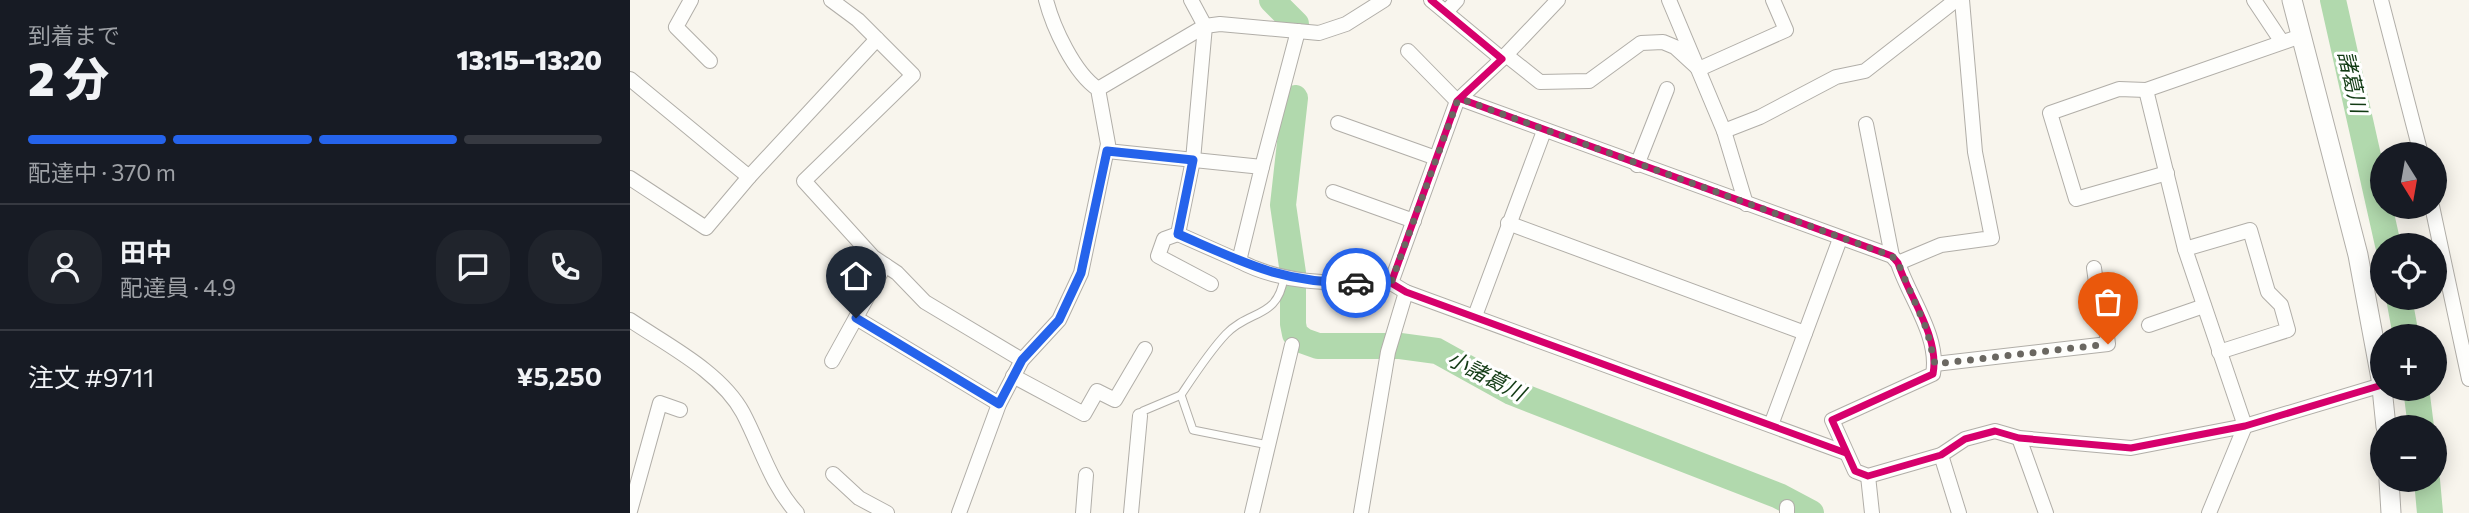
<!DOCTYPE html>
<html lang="ja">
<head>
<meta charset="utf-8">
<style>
	:root { --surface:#171b24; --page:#20242c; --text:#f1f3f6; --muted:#9ea1a6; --line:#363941; --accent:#2563eb }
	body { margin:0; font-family:Commissioner,"Noto Sans JP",sans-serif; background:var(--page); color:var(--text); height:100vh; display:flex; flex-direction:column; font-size:26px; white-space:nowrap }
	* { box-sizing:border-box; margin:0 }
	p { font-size:23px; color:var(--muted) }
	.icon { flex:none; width:38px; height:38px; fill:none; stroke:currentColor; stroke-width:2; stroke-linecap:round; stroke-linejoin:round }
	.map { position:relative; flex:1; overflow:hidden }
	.details { display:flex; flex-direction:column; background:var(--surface); width:630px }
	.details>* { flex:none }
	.needle { width:46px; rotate:169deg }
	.buttons { position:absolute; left:1740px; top:142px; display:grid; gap:14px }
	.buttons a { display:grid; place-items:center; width:77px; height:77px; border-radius:50%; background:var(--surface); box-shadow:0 4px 18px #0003; font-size:35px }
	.pin { position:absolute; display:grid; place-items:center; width:60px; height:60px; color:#fff; margin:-72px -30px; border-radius:50% 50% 50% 0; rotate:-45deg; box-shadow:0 0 7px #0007 }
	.pin .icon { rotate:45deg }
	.courier { position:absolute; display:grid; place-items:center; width:70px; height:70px; margin:-35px; border:5px solid #2563eb; border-radius:50%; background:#fff; color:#222; box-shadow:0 2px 9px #0007 }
	.overview em { font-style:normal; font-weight:800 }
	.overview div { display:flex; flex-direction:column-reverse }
	.overview { display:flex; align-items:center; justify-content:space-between; height:119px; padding:0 28px }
	h1 { font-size:46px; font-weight:800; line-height:52px }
	.bar { display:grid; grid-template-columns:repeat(4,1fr); gap:10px 7px; align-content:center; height:84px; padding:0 28px }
	.bar i { height:9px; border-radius:5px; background:var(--line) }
	.bar .current { background:var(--accent) }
	.bar p { grid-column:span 4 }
	.line { display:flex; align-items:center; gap:18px; padding:0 28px; border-top:2px solid var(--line) }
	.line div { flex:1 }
	.round { display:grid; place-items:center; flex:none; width:74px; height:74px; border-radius:28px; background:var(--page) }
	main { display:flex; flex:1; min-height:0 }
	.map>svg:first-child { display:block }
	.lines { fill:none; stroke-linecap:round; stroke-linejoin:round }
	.river { stroke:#b1d9ad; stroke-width:26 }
	.lane-casing { stroke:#b1aea8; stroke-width:9 }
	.street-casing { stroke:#b1aea8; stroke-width:16 }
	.secondary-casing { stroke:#b1aea8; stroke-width:21 }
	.lane { stroke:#fefefc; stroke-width:7 }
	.street { stroke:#fefefc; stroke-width:14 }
	.secondary { stroke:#fefefc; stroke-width:19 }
	.cycleway-casing { stroke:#fff; stroke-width:11 }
	.cycleway { stroke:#d6006c; stroke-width:7 }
	.done { stroke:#6a6761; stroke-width:7; stroke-dasharray:0 12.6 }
	.route { stroke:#2563eb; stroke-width:9 }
	.labels { text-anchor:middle; stroke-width:6; stroke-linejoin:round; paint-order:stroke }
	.water-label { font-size:21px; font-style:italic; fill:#123b14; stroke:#fff }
</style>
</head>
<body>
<main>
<section class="details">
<div class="overview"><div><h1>2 分</h1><p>到着まで</p></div><em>13:15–13:20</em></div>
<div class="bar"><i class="current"></i><i class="current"></i><i class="current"></i><i></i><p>配達中 · 370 m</p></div>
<div class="line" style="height:126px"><a class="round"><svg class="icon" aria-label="person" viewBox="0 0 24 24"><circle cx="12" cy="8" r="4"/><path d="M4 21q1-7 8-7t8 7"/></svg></a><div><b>田中</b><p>配達員 · 4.9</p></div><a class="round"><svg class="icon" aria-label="chat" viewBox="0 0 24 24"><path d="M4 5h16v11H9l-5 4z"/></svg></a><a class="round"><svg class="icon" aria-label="phone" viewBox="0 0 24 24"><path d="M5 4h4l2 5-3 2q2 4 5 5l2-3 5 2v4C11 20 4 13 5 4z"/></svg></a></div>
<div class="line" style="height:91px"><div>注文 #9711</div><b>¥5,250</b></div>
</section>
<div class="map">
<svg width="1839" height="513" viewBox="0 0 1839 513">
	<rect width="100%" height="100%" fill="#f8f5ed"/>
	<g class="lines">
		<g class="river">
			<path d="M642 0 666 24"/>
			<path d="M1703 0 1758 245"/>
			<path d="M665 98 653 205 663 273V324L665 334 674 341 688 346H770L807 351 881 392 1149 496 1181 513"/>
			<path d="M1769 298 1776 336"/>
			<path d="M1786 388 1791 427"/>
			<path d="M1797 480 1800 513"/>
		</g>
		<defs>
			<g id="lane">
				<path d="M510 416 513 411 551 395"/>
				<path d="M638 445 563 430 551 395C565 374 579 352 596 334 620 309 648 319 654 277"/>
			</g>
			<g id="street">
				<path d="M61 0 46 27 80 61"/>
				<path d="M201 0 228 20 283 75 174 181 243 257 267 273 295 302 392 360"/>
				<path d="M561 0 575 26 563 160 548 234 534 239 528 256 581 284"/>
				<path d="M801 0 872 59 827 101 761 283 776 292 1216 453"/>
				<path d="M1039 0 1094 131 1116 204"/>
				<path d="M1624 0 1652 42"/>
				<path d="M1751 0 1791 154"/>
				<path d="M816 12 827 0"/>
				<path d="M778 51 827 101"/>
				<path d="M876 55 910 82 959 81 1011 43 1033 42 1045 47 1069 69 1156 30 1143 0"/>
				<path d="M872 59 928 0"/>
				<path d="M0 79 119 177 247 39"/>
				<path d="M468 89 575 26 590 24 689 33 716 24 754 0"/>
				<path d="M1516 90 1555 249 1615 426 1579 513"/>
				<path d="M831 99 1262 256 1268 263C1279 297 1310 337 1303 374L1202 420 1225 471 1238 476 1311 455 1335 439 1365 431 1389 438 1501 448 1615 426 1752 385"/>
				<path d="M708 123 806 158"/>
				<path d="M1236 124 1262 256"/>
				<path d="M1094 131 1130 117 1206 77 1235 71 1326 0"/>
				<path d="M477 151 632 167 609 261C656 286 710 283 761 283"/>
				<path d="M1007 165 1037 89"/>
				<path d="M632 167 668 31"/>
				<path d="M1537 173 1446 199 1420 113 1489 89 1516 90 1671 36"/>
				<path d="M0 178 76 228 119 177"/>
				<path d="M703 192 784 221"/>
				<path d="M1802 206 1839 379"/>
				<path d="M878 223 1175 333"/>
				<path d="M548 234 609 261"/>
				<path d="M1555 249 1620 230 1638 292 1651 305 1658 330 1589 352"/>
				<path d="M1268 263 1311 245 1362 238 1345 152 1332 0"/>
				<path d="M845 316 914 131"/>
				<path d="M226 318 369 404"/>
				<path d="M0 320C37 345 91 372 113 413 131 447 140 483 167 513"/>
				<path d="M1519 325 1574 306"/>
				<path d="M202 361 255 265"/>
				<path d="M1305 364 1478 344 1472 296 1468 297 1464 268"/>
				<path d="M383 376 454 414 467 391 485 400 515 349"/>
				<path d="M1141 425 1210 239"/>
				<path d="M1389 438 1416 513"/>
				<path d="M1311 455 1329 513"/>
				<path d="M203 474 229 498 257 513"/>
				<path d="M1238 476 1242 513"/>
				<path d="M0 511 30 403 50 410"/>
				<path d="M329 513 369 404 392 360 429 320 451 273 478 144 468 89C444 73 423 27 416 0"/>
				<path d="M453 513 456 475"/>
				<path d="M501 513 510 416"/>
				<path d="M622 513 662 345"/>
				<path d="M731 513 758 352 776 292"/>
				<path d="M1157 513V507"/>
			</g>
			<g id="secondary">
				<path d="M1662 0 1728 255 1752 384"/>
				<path d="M1752 388 1756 427"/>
				<path d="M1759 480 1761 513"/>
			</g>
		</defs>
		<use href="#lane" class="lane-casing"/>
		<use href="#street" class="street-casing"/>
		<use href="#secondary" class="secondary-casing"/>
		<use href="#lane" class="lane"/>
		<use href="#street" class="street"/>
		<use href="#secondary" class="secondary"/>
		<defs>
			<g id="cycleway">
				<path d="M801 0 872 59 827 101 761 283 776 292 1216 453"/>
				<path d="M831 99 1262 256 1268 263C1279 297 1310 337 1303 374L1202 420 1225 471 1238 476 1311 455 1335 439 1365 431 1389 438 1501 448 1615 426 1752 385"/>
			</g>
		</defs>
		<use href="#cycleway" class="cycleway-casing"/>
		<use href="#cycleway" class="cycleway"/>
	</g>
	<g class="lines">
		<path class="done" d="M726 283H761L827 102 831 99 1262 256 1268 263 1297 330 1305 364 1478 344"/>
		<path class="route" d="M226 318 369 404 392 360 429 320 451 273 477 151 563 160 548 234C615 263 651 283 726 283"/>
	</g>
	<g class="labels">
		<g class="water-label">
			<text transform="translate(1722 82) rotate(77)" y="7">諸葛川</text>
			<text transform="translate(856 376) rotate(27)" y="7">小諸葛川</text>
		</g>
	</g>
</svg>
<div class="buttons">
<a><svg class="needle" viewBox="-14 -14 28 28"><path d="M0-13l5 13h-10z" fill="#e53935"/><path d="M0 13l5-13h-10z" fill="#9ea1a6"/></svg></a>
<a><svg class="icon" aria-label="locate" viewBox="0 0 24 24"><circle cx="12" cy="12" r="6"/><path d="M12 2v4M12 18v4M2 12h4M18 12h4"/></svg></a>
<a>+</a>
<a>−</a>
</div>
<div class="pin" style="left:1478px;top:344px;background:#ea580c"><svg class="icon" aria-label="bag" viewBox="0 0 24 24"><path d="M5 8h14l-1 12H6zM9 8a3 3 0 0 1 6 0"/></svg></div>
<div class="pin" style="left:226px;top:318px;background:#1f2937"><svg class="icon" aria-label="home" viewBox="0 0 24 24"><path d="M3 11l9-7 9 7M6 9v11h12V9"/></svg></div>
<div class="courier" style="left:726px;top:283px"><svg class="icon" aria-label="car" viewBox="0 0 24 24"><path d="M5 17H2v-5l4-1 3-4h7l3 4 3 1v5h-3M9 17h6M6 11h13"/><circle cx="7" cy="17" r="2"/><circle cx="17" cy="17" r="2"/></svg></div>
</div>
</main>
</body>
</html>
